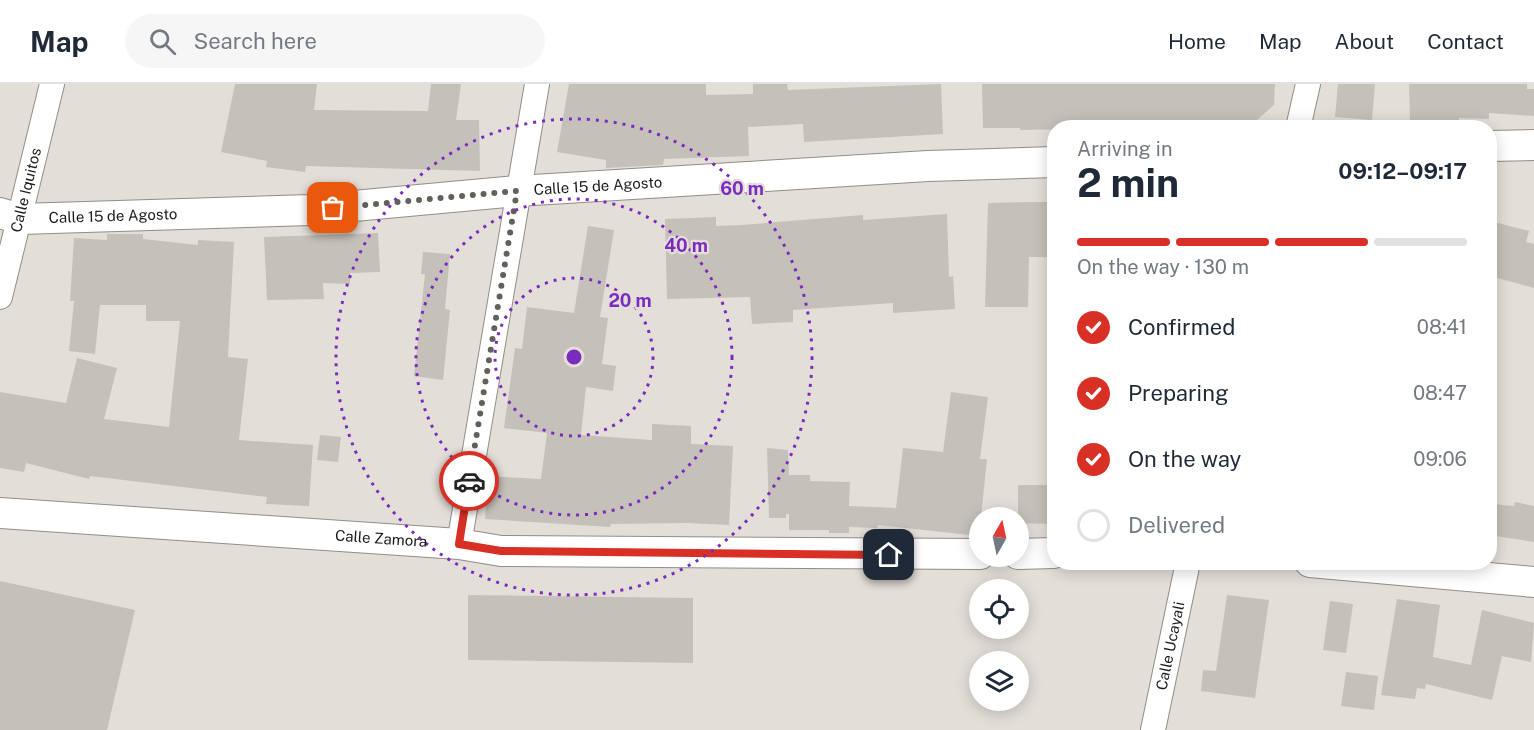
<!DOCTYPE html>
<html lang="en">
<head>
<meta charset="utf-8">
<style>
	:root { --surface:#fff; --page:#f6f6f7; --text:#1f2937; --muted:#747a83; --line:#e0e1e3; --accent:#d93025 }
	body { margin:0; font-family:"Public Sans",sans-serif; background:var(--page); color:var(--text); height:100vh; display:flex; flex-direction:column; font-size:22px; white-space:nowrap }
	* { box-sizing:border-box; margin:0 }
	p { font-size:20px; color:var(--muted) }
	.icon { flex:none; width:33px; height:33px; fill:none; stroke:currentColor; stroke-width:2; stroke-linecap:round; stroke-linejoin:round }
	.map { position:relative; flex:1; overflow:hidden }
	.side { position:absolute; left:1047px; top:36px; width:450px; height:450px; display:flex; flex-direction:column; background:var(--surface); border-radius:24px; box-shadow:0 3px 15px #0003 }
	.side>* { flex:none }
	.needle { width:39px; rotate:9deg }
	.controls { position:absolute; left:969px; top:423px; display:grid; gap:12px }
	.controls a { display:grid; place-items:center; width:60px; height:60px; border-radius:50%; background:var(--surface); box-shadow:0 3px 15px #0003; font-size:30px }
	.pin { position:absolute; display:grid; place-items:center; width:51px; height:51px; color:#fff; margin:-26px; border-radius:12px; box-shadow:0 3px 9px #0006 }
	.courier { position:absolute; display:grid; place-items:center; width:60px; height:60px; margin:-30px; border:4px solid #d93025; border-radius:50%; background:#fff; color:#222; box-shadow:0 2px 8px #0007 }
	.headline em { font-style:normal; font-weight:700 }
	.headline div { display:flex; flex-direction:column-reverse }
	.headline { display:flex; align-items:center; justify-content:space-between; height:102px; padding:0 30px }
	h1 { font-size:39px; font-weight:700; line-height:45px }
	.bar { display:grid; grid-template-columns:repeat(4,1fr); gap:9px 6px; align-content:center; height:72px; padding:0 30px }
	.bar i { height:8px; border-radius:4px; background:var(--line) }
	.bar .on { background:var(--accent) }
	.bar p { grid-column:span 4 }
	ol { padding:0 30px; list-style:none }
	li { display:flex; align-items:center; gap:18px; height:66px }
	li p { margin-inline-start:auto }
	li .icon { padding:6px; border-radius:50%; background:var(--accent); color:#fff; stroke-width:4 }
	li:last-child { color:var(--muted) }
	li i { width:33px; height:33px; border:3px solid var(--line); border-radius:50% }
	header { display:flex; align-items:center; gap:36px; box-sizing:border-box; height:84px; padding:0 30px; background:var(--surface); border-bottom:2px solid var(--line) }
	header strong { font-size:28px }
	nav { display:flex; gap:33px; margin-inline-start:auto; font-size:21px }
	.search { width:420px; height:54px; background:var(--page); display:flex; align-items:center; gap:15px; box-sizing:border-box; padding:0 21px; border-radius:33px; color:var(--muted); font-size:22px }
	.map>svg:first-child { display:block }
	.building { fill:#c6c0ba }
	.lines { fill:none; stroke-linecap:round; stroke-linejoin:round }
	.minor-casing { stroke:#928d87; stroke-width:26 }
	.tertiary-casing { stroke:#928d87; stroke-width:32 }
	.minor { stroke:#fff; stroke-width:24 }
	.tertiary { stroke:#fff; stroke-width:30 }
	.done { stroke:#635f5b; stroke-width:6; stroke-dasharray:0 10.8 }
	.route { stroke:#d93025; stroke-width:8 }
	.ring { fill:none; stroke:#7b2cbf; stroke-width:3; stroke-dasharray:3 6 }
	.labels { text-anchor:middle; stroke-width:4.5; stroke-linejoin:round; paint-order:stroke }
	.street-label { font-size:15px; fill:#1d1b18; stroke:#e4ded8 }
	.centre { fill:#7b2cbf; stroke:#e4ded8; stroke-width:3 }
	.ring-label { font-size:18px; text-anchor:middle; font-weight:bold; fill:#7b2cbf; stroke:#e4ded8; stroke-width:4.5; stroke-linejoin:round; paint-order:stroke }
</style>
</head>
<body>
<header>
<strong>Map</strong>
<div class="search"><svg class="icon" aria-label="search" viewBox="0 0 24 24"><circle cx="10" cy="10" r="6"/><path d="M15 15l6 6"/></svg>Search here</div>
<nav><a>Home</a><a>Map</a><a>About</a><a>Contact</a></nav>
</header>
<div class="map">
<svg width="1534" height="646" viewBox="0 0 1534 646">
	<rect width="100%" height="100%" fill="#e4ded8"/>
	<g class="building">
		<path d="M235 0H317L314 26 428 27 431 0H461L456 36H479L480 87 306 82 305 88 266 83 267 77 221 68Z"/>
		<path d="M569 0H706V11L753 10V0H787L788 6 941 0 943 50 804 58 803 40 748 43 749 72 664 75 663 81 606 84V76L557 68Z"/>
		<path d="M982 0H1275L1274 21 1257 36 1123 38V44L1020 46V44H983Z"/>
		<path d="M1338 0H1375L1372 36 1335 33Z"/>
		<path d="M1409 0H1527V5H1534V32L1489 29V35L1459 34V37L1410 38Z"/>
		<path d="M1030 118H1054V173H1029L1028 223H985L988 119Z"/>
		<path d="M947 130 949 193 953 192 955 225 893 229V219L793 226V238L752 240 750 213 667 215 665 135 716 133V142L742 141 863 131V136Z"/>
		<path d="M1490 137 1529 147 1526 158 1534 160V204L1490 192Z"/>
		<path d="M588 142 614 146 600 233 608 234 602 280 616 282 613 307 586 303 581 351 652 356V340L691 342V360L733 362 729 441 688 439 611 440 610 443 485 435 488 392 541 395 547 349 504 344 515 264 522 265 527 223 574 229Z"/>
		<path d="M378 149 380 188 350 189V200L323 199 324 215 267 216 264 153Z"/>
		<path d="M107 150H143V155L198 161V156L234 158 228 273 248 275 239 356 313 361 309 422 266 420 267 413 90 392 89 395 26 379 24 388 0 384V308L66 319 77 274 117 284 104 335 169 343 180 237H146V221H100L95 270 69 267 74 217H70L74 154 107 156Z"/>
		<path d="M423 168 450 170 445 225 450 226 443 296 414 292 425 190H421Z"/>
		<path d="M951 308 988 313 980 375H987L979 452 878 441 877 444 849 443V449H829V446H789V430H786V434H769L767 364 788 366 789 391H810V397L850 398 849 422 896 424 903 364 943 368Z"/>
		<path d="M320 351 341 353 338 378 317 376Z"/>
		<path d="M1018 401H1054V440L1018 439Z"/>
		<path d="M1515 418 1534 422V458L1490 451V420L1514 422Z"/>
		<path d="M0 497 135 526 107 646H0Z"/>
		<path d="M468 511 693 514V579L468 576Z"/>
		<path d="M1227 511 1269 516 1255 614 1201 607 1203 586 1216 587Z"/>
		<path d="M1397 515 1440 521 1433 573 1471 581 1482 526 1534 539 1531 578 1502 572 1492 616 1426 600 1425 605 1417 604 1415 615 1381 611Z"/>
		<path d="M1330 517 1353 520 1346 569 1323 566Z"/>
		<path d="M1346 588 1378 592 1374 626 1341 622Z"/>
	</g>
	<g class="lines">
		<defs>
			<g id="minor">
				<path d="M1298 44 1308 0"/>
				<path id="s1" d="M0 213 52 0"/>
				<path d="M459 460 537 0"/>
				<path id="s2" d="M1153 646 1188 478"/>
			</g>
			<g id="tertiary">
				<path d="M1490 62 1534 61"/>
				<path id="s3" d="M0 129 20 135 310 126 517 107 928 82 1054 78"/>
				<path id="s4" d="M0 429 459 460 501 467 980 470"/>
				<path d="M1018 470 1054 469"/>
				<path d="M1310 478 1534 498"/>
			</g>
		</defs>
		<use href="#minor" class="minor-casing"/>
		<use href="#tertiary" class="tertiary-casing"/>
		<use href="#minor" class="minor"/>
		<use href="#tertiary" class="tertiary"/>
	</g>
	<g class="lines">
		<path class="done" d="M333 124 517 107 469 397"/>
		<path class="route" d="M469 397 459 460 501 467 889 471"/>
	</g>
	<g class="ring">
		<circle cx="574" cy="273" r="79"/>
		<circle cx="574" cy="273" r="158"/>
		<circle cx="574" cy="273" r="238"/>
	</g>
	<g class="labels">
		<g class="street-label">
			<text dy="5" stroke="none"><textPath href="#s3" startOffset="600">Calle 15 de Agosto</textPath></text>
			<text dy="5" stroke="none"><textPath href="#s1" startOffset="110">Calle Iquitos</textPath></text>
			<text dy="5" stroke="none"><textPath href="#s3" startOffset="114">Calle 15 de Agosto</textPath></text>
			<text dy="5" stroke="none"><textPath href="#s4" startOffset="382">Calle Zamora</textPath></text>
			<text dy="5" stroke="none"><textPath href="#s2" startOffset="86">Calle Ucayali</textPath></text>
		</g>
	</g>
	<circle cx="574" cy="273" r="9" class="centre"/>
	<g class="ring-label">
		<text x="742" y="111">60 m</text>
		<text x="686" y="168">40 m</text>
		<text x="630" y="223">20 m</text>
	</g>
</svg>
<div class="controls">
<a><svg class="needle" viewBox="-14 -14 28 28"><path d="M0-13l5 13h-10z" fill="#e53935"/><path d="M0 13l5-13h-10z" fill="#747a83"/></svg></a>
<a><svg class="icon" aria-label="locate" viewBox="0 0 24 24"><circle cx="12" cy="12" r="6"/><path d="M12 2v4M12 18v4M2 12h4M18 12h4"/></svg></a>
<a><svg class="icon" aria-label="layers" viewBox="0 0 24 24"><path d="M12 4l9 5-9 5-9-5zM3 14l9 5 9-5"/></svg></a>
</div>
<div class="pin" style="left:333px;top:124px;background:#ea580c"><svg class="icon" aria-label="bag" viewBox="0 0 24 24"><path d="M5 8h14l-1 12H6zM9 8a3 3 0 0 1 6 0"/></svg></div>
<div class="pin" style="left:889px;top:471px;background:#1f2937"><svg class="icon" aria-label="home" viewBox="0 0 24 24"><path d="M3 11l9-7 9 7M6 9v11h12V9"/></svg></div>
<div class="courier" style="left:469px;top:397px"><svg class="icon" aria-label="car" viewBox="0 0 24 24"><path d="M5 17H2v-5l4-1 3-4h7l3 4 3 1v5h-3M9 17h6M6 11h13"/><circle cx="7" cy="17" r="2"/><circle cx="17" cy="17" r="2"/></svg></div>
<section class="side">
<div class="headline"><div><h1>2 min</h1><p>Arriving in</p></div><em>09:12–09:17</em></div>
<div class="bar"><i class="on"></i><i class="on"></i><i class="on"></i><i></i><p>On the way · 130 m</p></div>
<ol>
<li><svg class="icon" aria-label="check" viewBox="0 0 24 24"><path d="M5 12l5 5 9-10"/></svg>Confirmed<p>08:41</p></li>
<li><svg class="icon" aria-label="check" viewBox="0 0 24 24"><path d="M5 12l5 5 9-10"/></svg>Preparing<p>08:47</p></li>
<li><svg class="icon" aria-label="check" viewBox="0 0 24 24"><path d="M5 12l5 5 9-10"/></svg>On the way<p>09:06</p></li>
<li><i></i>Delivered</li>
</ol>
</section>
</div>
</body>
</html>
